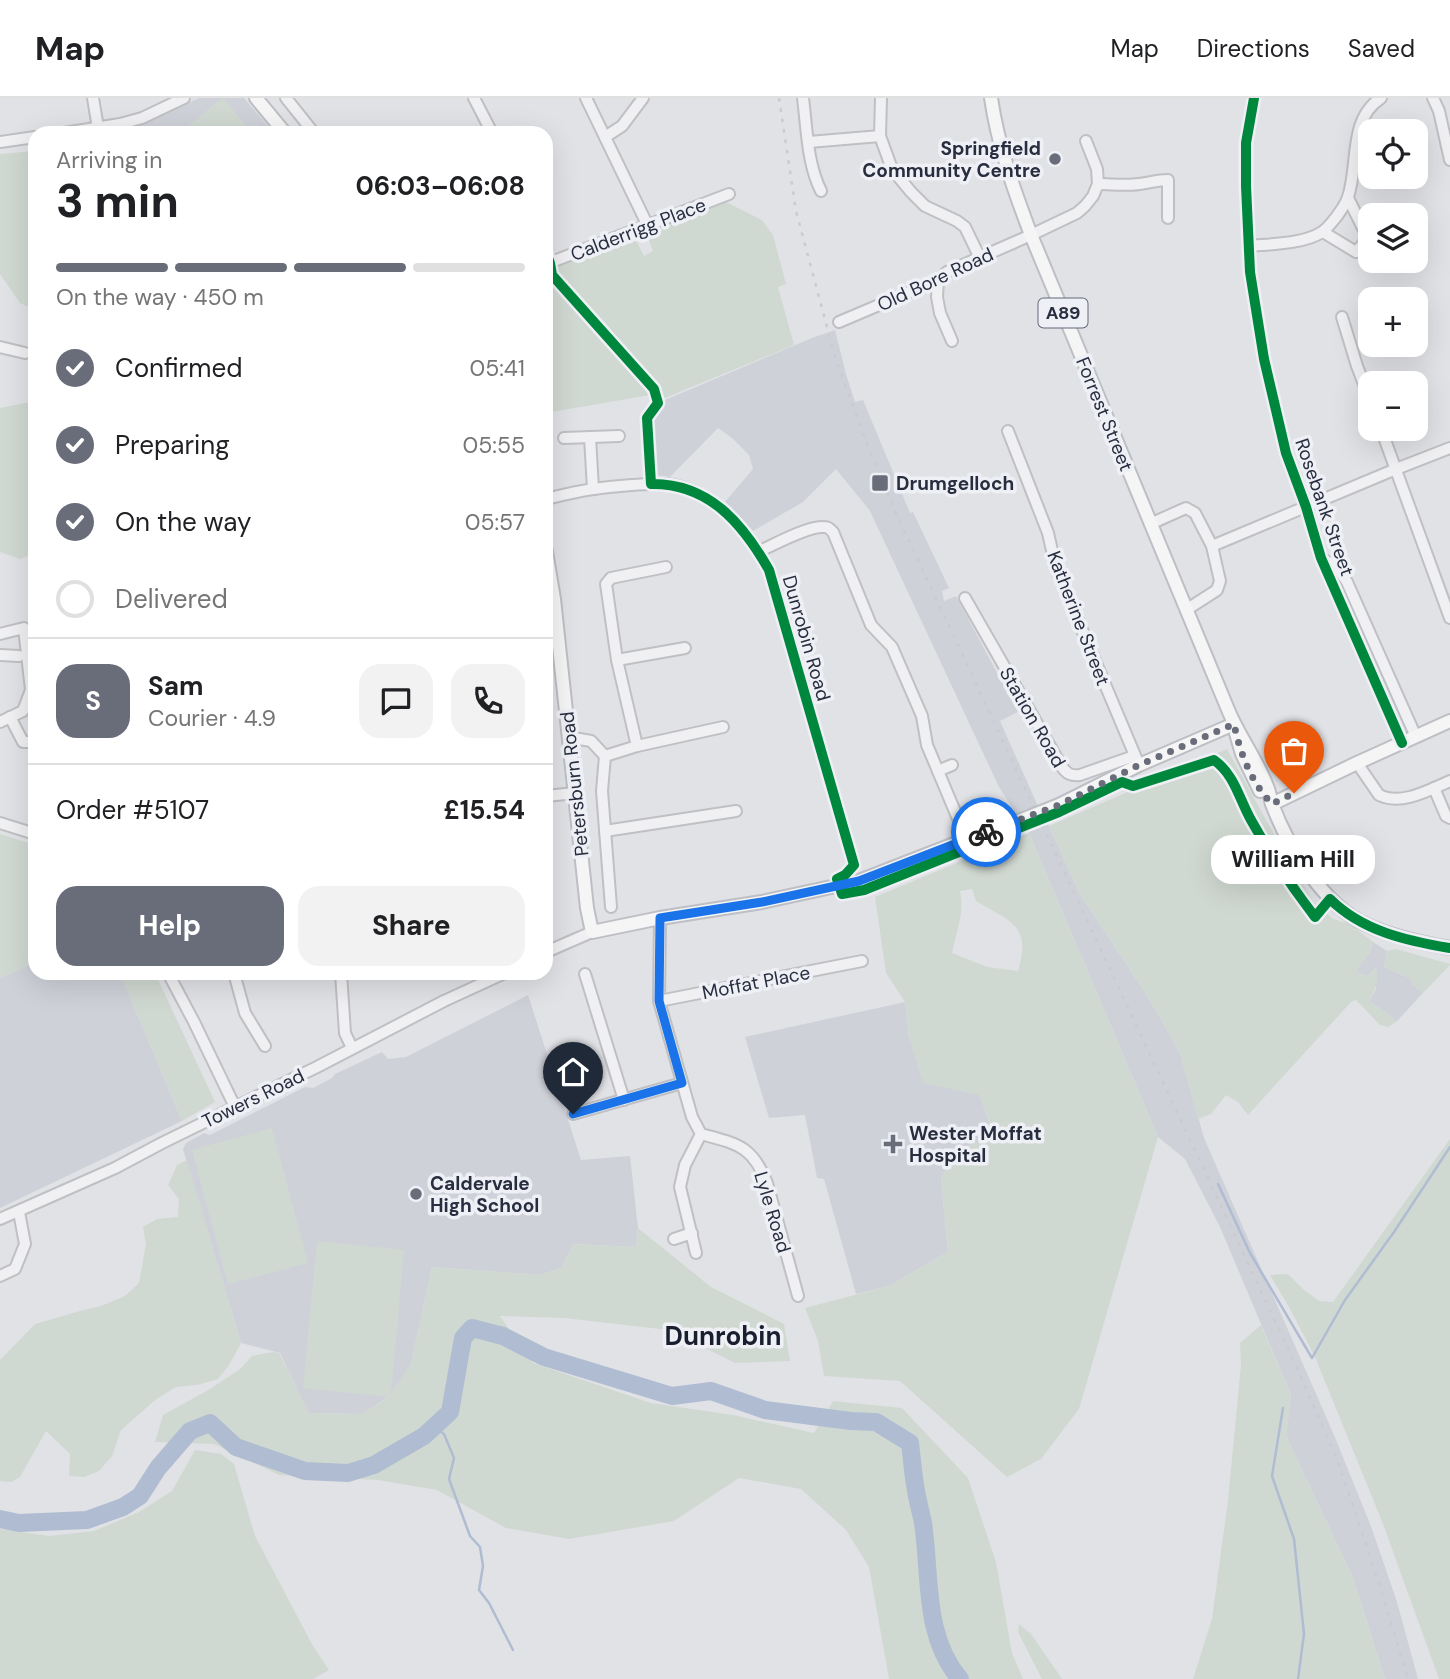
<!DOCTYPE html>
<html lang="en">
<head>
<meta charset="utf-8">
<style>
	:root { --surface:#fff; --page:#f2f2f2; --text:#202124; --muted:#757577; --line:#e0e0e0; --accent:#696d79 }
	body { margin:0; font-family:"DM Sans",sans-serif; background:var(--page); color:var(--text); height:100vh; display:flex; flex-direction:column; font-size:26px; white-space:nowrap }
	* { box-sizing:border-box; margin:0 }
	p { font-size:23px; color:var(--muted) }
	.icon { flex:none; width:38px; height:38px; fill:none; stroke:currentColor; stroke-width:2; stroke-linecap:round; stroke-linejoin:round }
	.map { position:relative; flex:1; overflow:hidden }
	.sheet { position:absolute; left:28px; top:28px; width:525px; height:854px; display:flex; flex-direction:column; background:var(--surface); border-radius:21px; box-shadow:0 7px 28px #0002 }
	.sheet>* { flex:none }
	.tools { position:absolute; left:1358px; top:21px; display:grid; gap:14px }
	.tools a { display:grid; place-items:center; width:70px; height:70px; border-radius:14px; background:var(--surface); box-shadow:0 7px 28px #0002; font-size:35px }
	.pin { position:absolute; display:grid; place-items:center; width:60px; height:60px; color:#fff; margin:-72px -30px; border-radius:50% 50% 50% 0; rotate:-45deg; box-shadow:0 0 7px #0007 }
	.pin .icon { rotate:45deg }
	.courier { position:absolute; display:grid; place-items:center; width:70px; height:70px; margin:-35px; border:5px solid #1a73e8; border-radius:50%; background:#fff; color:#222; box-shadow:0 2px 9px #0007 }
	.bubble { position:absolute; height:49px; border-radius:21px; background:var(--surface); box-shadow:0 7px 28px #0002; font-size:23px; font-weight:700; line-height:49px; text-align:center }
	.head em { font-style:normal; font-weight:700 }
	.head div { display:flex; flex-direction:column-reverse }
	.head { display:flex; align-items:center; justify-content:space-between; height:119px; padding:0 28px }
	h1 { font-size:46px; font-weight:700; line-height:52px }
	.bar { display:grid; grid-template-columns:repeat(4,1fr); gap:10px 7px; align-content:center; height:84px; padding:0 28px }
	.bar i { height:9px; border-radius:5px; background:var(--line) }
	.bar .current { background:var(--accent) }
	.bar p { grid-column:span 4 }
	.line { display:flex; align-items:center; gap:18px; padding:0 28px; border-top:2px solid var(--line) }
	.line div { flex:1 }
	.round { display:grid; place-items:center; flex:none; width:74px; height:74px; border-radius:21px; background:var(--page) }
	ol { padding:0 28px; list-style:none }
	li { display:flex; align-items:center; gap:21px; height:77px }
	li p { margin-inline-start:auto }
	li .icon { padding:7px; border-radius:50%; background:var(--accent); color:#fff; stroke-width:4 }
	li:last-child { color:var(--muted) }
	li i { width:38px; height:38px; border:4px solid var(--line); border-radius:50% }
	.cta { display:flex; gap:14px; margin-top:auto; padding:14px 28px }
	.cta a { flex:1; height:80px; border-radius:21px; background:var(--accent); color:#fff; font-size:28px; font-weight:700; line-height:80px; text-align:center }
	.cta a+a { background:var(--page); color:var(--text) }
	header { display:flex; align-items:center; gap:42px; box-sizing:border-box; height:98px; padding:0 35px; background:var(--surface); border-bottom:2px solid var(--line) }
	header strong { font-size:33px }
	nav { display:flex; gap:38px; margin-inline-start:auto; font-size:24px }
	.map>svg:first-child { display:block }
	.built { fill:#cfd1d9 }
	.green { fill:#d0d9d1; fill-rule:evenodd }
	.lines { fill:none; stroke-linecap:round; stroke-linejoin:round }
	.stream { stroke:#afbcd1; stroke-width:2.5 }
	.river { stroke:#afbcd1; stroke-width:18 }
	.minor-casing { stroke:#bfc0c4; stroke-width:14 }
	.major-casing { stroke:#bdbfc4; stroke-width:16 }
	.minor { stroke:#f0f0f2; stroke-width:10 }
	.major { stroke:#f5f5f6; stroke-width:12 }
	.rail { stroke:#c9cbce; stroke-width:2.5; stroke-dasharray:3.5 7; stroke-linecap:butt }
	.major-bridge-casing { stroke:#bdbfc4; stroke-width:16; stroke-linecap:butt }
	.major-bridge { stroke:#f5f5f6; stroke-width:12 }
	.cycleway-casing { stroke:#eef0f6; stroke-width:15 }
	.cycleway { stroke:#00873e; stroke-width:10 }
	.done { stroke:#696d79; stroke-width:7; stroke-dasharray:0 12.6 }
	.route { stroke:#1a73e8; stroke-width:9 }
	.poi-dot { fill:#696d79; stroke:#eef0f6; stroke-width:2.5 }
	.labels { text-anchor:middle; stroke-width:7; stroke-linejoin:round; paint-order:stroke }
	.shield { fill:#eef0f6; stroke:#636876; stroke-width:2 }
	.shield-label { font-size:18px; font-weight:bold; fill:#282e3f }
	.poi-label { font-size:19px; font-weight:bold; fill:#282e3f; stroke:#eef0f6; text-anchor:start }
	.street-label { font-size:19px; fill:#282e3f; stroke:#eef0f6 }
	.district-label { font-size:26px; font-weight:bold; fill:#1a1f30; stroke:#eef0f6 }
</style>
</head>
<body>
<header>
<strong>Map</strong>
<nav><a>Map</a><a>Directions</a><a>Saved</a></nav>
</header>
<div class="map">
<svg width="1450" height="1581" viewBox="0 0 1450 1581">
	<rect width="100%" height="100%" fill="#e1e2e6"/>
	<g class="built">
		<path d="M199 0H244L274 35H134V29Z"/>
		<path d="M835 232 846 276 855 304 863 302 910 415 913 414 949 490 942 493 944 503 956 498 1018 614 1000 623 1037 706 1049 728 1080 796 1150 902 1180 955 1204 1040 1334 1337 1372 1431 1397 1504 1418 1581H1385L1353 1480 1286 1338 1291 1297 1220 1129 1185 1061 1158 1039 1029 735 999 689 870 413 836 371 803 404 753 433 725 404 753 371 749 357 732 340 718 330 670 379 650 376 647 320 658 305 812 240Z"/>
		<path d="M1373 844 1387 853 1384 869 1410 880 1412 886 1423 895 1396 924 1391 918 1369 903 1376 891 1375 870 1368 878 1358 875 1356 872 1370 854Z"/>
		<path d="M35 864V875H120L182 1023 0 1110V880Z"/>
		<path d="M528 897 581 1062 630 1058 638 1130 636 1149 574 1146 561 1170 541 1177 432 1169 411 1266 390 1298 362 1316 308 1315 280 1255 241 1245 183 1051 186 1045 204 1035 210 1037 305 989 313 990 332 980 335 976 382 954 388 961 406 959Z"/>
		<path d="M905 904 909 940 980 997 994 1039 956 1052 941 1081 948 1154 889 1188 856 1196 824 1081 817 1080 805 1017 769 1020 745 939Z"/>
	</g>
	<g class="green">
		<path d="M222 0H223L252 35H180Z"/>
		<path d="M35 53V212L20 205 0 176V56Z"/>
		<path d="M724 103 762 122 773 137 786 186 778 189 794 247 660 302 650 297 546 315V171L627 140 637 144 644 158 653 153 648 140 651 131Z"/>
		<path d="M35 303V455L20 461 0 454V310Z"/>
		<path d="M1227 651 1270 729 1313 803 1333 821 1350 826 1373 844 1370 854 1356 872 1358 875 1368 878 1376 869C1379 884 1376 890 1369 903L1391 918 1396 924 1388 929 1380 927 1356 902 1351 904 1248 1017 1238 1004 1226 997 1211 1016 1198 1021 1180 955 1150 902 1080 796 1049 728Z"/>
		<path d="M1029 735 1158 1039 1079 1311 1041 1361 1007 1379 900 1283 824 1278 818 1243 805 1210 889 1188 948 1154 941 1081 956 1052 994 1039 980 997 923 985 909 940 905 904 886 875 875 799ZM972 791 976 803C1010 824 1032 826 1018 873L987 869 952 855C956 835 965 814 960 793Z"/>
		<path d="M0 736 35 747V864L0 880Z"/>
		<path d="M1396 851 1450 866V867L1423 895 1412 886 1410 880 1384 869 1387 853Z"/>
		<path d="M120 875H155L215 1004 182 1023Z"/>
		<path d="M272 1030 308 1165 228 1186 192 1052Z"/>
		<path d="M1450 1041V1581H1439L1383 1426 1315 1259 1289 1209 1270 1177 1288 1176 1304 1192 1319 1203 1333 1204Z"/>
		<path d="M187 1062 241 1245 229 1267 218 1281 197 1287 176 1289 155 1302 121 1332 112 1358 99 1373 84 1379 69 1378 70 1356 46 1333 20 1379 11 1384 0 1383V1262L35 1226 80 1213 101 1208 125 1198 139 1185 146 1146 143 1129 157 1121 178 1119 179 1101 168 1087 177 1067Z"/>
		<path d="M638 1130 711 1189 784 1226 790 1263 735 1265 669 1232 564 1220 500 1218 533 1265 651 1305 733 1317 814 1335 833 1303 902 1310 968 1380 996 1464 1012 1555 1023 1581H889L869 1469 846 1432 801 1391 739 1380 674 1423 569 1441 506 1430 437 1392 378 1382 279 1377 214 1346 155 1344 163 1317 210 1291 240 1271 252 1258 273 1254 279 1255 309 1315 362 1316 389 1299 303 1290 317 1143 404 1152 391 1296 411 1266 432 1169 541 1177 561 1170 574 1146 636 1149Z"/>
		<path d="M1261 1227 1291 1297 1286 1338 1353 1480 1385 1581H1193L1212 1521 1228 1402 1241 1267 1240 1245Z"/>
		<path d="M195 1352 221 1356 234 1366 255 1438 313 1548 329 1572 313 1581H0V1431L49 1438 94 1433 139 1414 172 1393Z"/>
		<path d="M1019 1526 1031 1536 1062 1581H1042L1018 1534Z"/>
	</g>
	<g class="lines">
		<g class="stream">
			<path d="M1218 1086 1250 1155 1312 1260 1345 1202 1394 1134 1450 1049"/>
			<path d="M1283 1310 1272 1378 1294 1441 1304 1536 1298 1581"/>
			<path d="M434 1329 444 1336 454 1360 449 1381 470 1438 480 1449 483 1468 479 1492 489 1505 513 1552"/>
		</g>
		<path class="river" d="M0 1421 19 1425 87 1422 123 1409 140 1398 158 1370 190 1333 210 1325 236 1349 305 1373 348 1375 374 1367 424 1338 450 1314 463 1240 472 1230 503 1238 544 1259 672 1298 711 1293 765 1312 851 1323 876 1324 910 1345C912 1361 913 1377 916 1393 918 1404 921 1415 923 1425 931 1478 923 1538 960 1581"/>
		<defs>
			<g id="minor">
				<path d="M93 0 98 30"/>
				<path d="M286 0 314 35"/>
				<path d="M474 0 492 35"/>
				<path d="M586 0 647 126"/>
				<path d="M803 0C807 31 807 65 821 93"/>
				<path d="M881 0 880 38 892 71 911 94 925 108 957 123 965 129 980 160"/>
				<path d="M1254 0 1246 45V88L1250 174 1264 261 1286 355 1306 409 1321 460 1402 645"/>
				<path d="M1433 0 1439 13 1450 62"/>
				<path d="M64 35 120 26 142 20 184 0"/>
				<path d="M605 39 622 28 643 0"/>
				<path d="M0 44 35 39"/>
				<path d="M809 44 880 38"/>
				<path d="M1098 86C1111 86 1126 88 1139 86 1149 85 1157 82 1168 82V120"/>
				<path d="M1323 134 1356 154 1368 140 1348 100"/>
				<path d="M1249 148C1270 146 1304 146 1322 134 1328 130 1333 123 1337 118 1341 112 1346 106 1348 99 1359 67 1348 21 1381 0"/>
				<path d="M546 166 729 96"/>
				<path d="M938 182 937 199 940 215 952 243"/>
				<path d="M1342 219 1357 268 1370 302"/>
				<path d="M839 224 938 182 947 174 1031 137 1077 115 1085 108 1093 98 1098 86 1097 71 1086 43"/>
				<path d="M0 249 25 255"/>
				<path d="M1381 331 1450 520"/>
				<path d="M1008 333 1048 435 1056 470 1139 667"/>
				<path d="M590 339 593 391"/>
				<path d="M564 340 619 338"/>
				<path d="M546 401C562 397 578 393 594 391 606 389 619 388 632 387 648 386 665 384 681 389 722 401 749 437 769 472L854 767"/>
				<path d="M1150 426 1186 410 1195 415 1212 448 1220 483 1217 492 1186 512"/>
				<path d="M1212 448 1396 371 1450 350"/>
				<path d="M758 454C773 447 808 428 823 429 829 429 828 430 833 434L871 527 892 549 922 618 927 647 959 723"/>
				<path d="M1321 460 1337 469 1347 484 1416 639"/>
				<path d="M965 500 1062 669C1067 676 1071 678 1080 677L1134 658"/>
				<path d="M0 536 24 530 31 592 23 613 0 624"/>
				<path d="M0 557 19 558"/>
				<path d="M617 562 685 550"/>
				<path d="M10 619 23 644H35"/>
				<path d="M568 639 591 643 605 658"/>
				<path d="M637 648 617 562 606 486 611 480 666 469"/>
				<path d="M1357 665 1379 697C1402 708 1429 692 1450 683"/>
				<path d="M938 673 952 667"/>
				<path d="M1434 690 1446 718 1450 720"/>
				<path d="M546 698 575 695"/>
				<path d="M0 725 35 736"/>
				<path d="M605 733 736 713"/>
				<path d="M611 809 602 693 605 658 637 648 723 629"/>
				<path d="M660 820 659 903 692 1019 701 1036C737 1046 752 1047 767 1085L798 1198"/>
				<path d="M546 854 592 834"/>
				<path d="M168 875 194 924 235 1009"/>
				<path d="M234 875 245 915 265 948"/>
				<path d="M341 875 345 935 352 950"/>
				<path d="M585 876 624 1002"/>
				<path d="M659 903 862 863"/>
				<path d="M573 1016 682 985"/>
				<path d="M0 1121 115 1070 162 1045 317 969 444 903 505 875"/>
				<path d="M674 1141 692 1135"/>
				<path d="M696 1155 680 1089 685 1067 701 1036"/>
				<path d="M0 1178 15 1171 25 1146 19 1114"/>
			</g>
			<g id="major">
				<path d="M256 0 285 35"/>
				<path d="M991 0C998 48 1014 92 1031 137L1229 614C1240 640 1258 663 1268 691 1270 696 1270 701 1272 706 1288 749 1324 808 1367 827 1393 839 1422 845 1450 850"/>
				<path d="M546 453 554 501 587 810 592 834 660 820 762 804 859 783 954 746 1009 727"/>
				<path d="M1236 635 1242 656 1260 693"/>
				<path d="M1272 706 1357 665 1450 623"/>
				<path d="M1059 707 1139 667 1234 626"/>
			</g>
		</defs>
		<use href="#minor" class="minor-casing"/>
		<use href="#major" class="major-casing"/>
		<use href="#minor" class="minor"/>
		<use href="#major" class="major"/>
		<path class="rail" d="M779 0 796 113 835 259 870 354 896 415 1297 1270 1338 1364 1380 1488 1408 1581"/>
		<defs>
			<path id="major-bridge" d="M1009 727 1059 707"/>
		</defs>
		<use href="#major-bridge" class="major-bridge-casing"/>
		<use href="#major-bridge" class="major-bridge"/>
		<defs>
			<g id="cycleway">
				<path d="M1254 0 1246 45V88L1250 174 1264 261 1286 355 1306 409 1321 460 1402 645"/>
				<path d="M546 155 550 165 552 177 654 291 658 305 647 320 651 386C709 385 743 426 769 472L854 767 845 777 837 781 842 796 864 792 1059 714 1122 684 1133 688 1214 662C1235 677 1239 701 1251 722 1270 756 1291 788 1315 819L1330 801C1362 833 1407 843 1450 850"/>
			</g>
		</defs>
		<use href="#cycleway" class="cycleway-casing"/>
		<use href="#cycleway" class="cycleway"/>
	</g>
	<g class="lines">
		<path class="done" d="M986 734 1059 707 1139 667 1234 626C1240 655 1251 684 1272 706L1294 695"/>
		<path class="route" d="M573 1016 682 985 659 903 660 820 762 804 859 783 986 734"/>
	</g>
	<g class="poi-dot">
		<circle cx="1055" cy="61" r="7"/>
		<rect x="871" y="376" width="18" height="18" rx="3.5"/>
		<path d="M889.5 1035.5h7v7h7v7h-7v7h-7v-7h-7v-7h7z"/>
		<circle cx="416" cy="1096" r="7"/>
	</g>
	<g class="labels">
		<rect class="shield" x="1038.5" y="200.5" width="49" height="29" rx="5"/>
		<g class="shield-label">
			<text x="1063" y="221">A89</text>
		</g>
		<g class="poi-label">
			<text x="1041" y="57" text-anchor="end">Springfield<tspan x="1041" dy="22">Community Centre</tspan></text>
			<text x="896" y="392">Drumgelloch</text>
			<text x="909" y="1042">Wester Moffat<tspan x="909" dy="22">Hospital</tspan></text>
			<text x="430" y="1092">Caldervale<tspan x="430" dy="22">High School</tspan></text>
		</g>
		<g class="street-label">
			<text transform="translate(638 131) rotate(-21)" y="7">Calderrigg Place</text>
			<text transform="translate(935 181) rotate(-25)" y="7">Old Bore Road</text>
			<text transform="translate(1105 316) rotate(68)" y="7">Forrest Street</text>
			<text transform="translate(1325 409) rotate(71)" y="7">Rosebank Street</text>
			<text transform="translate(1079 520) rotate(69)" y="7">Katherine Street</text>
			<text transform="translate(807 540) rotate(74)" y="7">Dunrobin Road</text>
			<text transform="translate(1033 619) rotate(60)" y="7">Station Road</text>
			<text transform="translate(574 686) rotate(-96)" y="7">Petersburn Road</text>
			<text transform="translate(756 884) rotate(-11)" y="7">Moffat Place</text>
			<text transform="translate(253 1000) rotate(-26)" y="7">Towers Road</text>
			<text transform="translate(773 1114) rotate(73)" y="7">Lyle Road</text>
		</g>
		<g class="district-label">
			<text x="723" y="1247">Dunrobin</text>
		</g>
	</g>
</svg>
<div class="tools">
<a><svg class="icon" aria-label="locate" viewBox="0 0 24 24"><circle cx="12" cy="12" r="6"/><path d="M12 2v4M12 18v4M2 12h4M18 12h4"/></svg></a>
<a><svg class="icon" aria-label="layers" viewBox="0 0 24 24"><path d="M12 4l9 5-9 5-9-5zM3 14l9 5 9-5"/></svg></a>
<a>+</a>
<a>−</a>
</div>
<div class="pin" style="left:1294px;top:695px;background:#ea580c"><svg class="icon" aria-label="bag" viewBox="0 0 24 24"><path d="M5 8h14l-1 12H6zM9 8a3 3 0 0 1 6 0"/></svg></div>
<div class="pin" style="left:573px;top:1016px;background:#1f2937"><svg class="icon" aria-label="home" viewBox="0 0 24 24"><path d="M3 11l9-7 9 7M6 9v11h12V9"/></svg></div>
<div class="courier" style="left:986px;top:734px"><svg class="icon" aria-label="bike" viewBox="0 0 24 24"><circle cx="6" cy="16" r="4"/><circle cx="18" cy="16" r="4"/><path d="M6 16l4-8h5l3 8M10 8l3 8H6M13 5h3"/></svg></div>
<div class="bubble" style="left:1211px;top:737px;width:164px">William Hill</div>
<section class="sheet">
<div class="head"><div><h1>3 min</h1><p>Arriving in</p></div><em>06:03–06:08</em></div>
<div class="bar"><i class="current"></i><i class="current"></i><i class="current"></i><i></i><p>On the way · 450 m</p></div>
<ol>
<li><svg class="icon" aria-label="check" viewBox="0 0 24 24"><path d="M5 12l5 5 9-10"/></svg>Confirmed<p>05:41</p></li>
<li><svg class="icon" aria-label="check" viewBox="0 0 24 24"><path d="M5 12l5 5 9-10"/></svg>Preparing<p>05:55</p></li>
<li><svg class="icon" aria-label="check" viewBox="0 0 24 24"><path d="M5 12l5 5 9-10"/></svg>On the way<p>05:57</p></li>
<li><i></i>Delivered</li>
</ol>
<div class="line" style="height:126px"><b class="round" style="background:var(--accent);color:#fff">S</b><div><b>Sam</b><p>Courier · 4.9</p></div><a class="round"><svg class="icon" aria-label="chat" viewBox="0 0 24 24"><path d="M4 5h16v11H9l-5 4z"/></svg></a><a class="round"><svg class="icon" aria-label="phone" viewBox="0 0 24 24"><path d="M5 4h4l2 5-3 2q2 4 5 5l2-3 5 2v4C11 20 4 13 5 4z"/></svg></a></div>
<div class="line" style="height:91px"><div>Order #5107</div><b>£15.54</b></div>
<div class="cta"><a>Help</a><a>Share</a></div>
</section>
</div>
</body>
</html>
